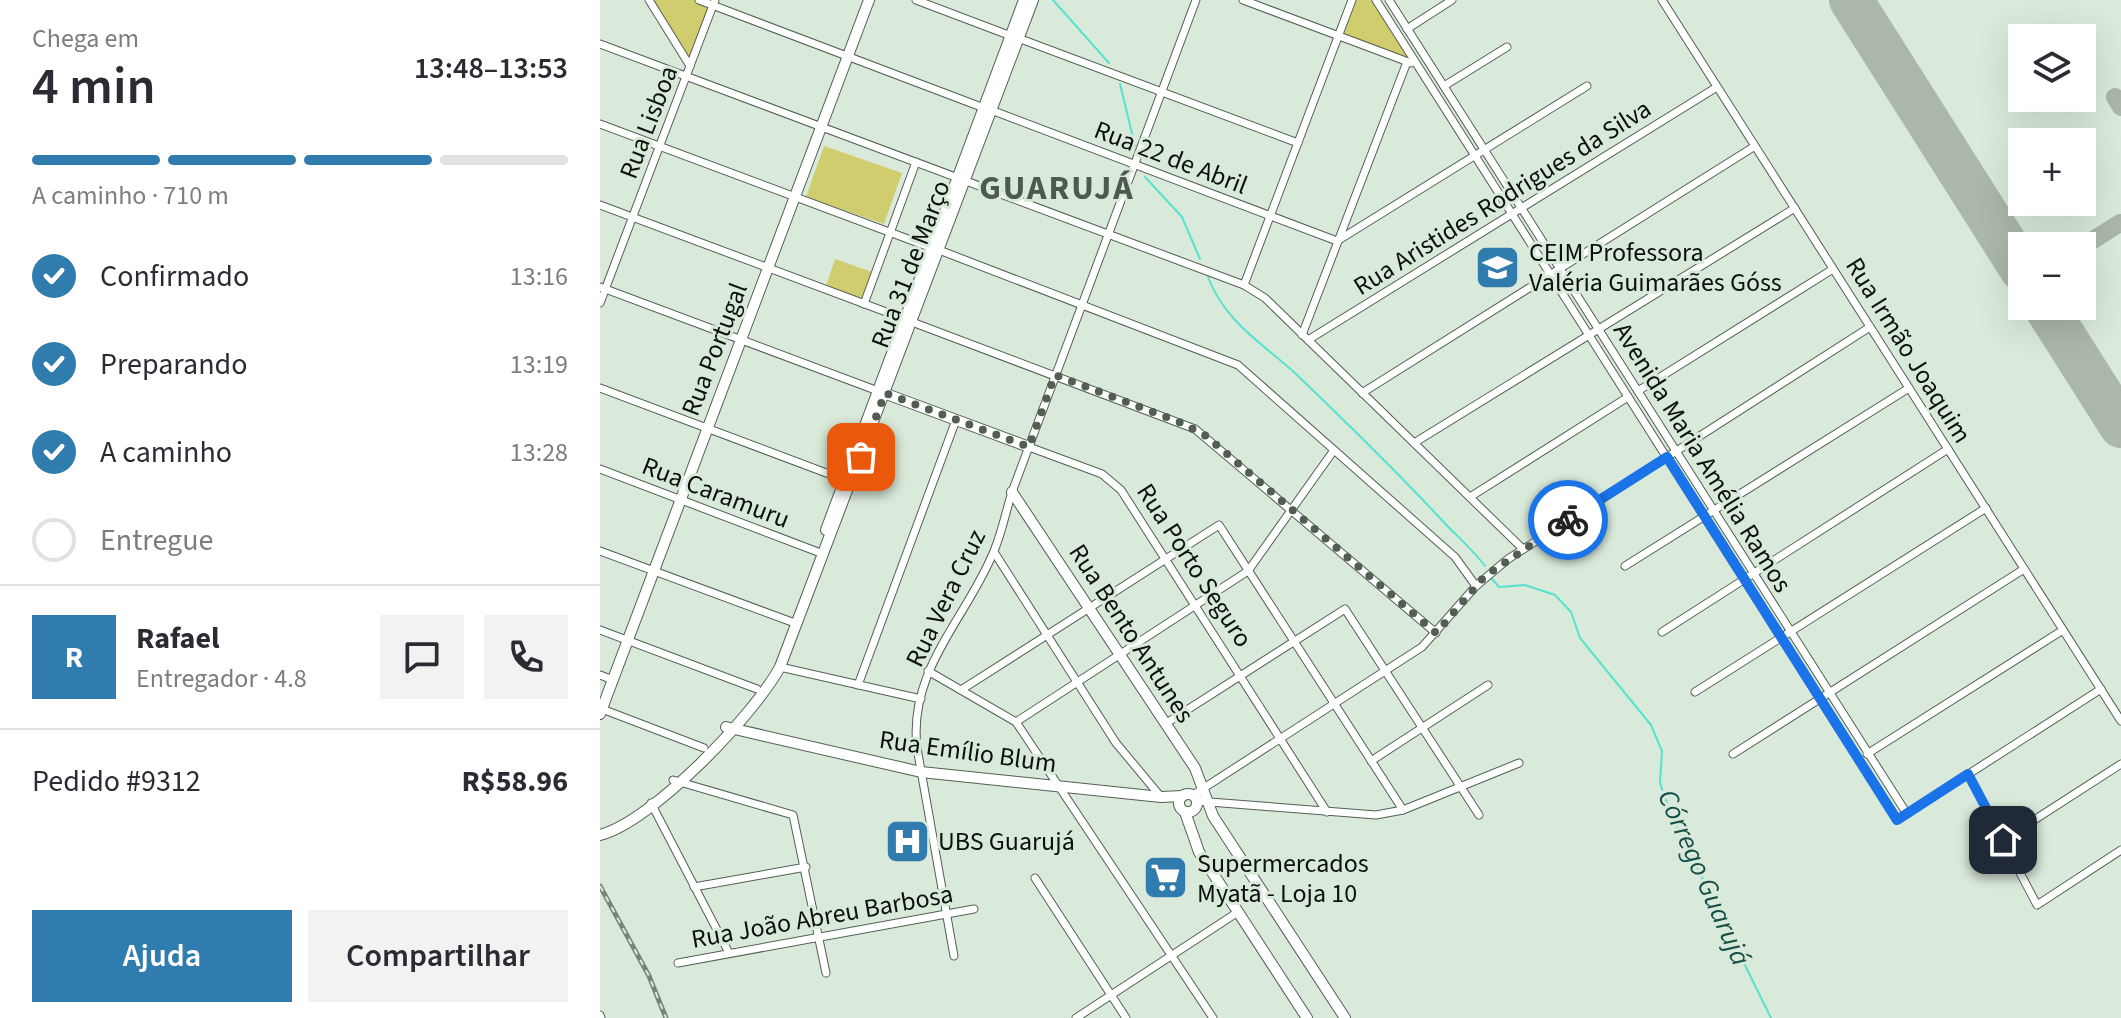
<!DOCTYPE html>
<html lang="pt">
<head>
<meta charset="utf-8">
<style>
	:root { --surface:#fff; --page:#f2f2f3; --text:#2b2b33; --muted:#7c7c81; --line:#e1e1e2; --accent:#317caf }
	body { margin:0; font-family:"Source Sans 3",sans-serif; background:var(--page); color:var(--text); height:100vh; display:flex; flex-direction:column; font-size:30px; white-space:nowrap }
	* { box-sizing:border-box; margin:0 }
	p { font-size:26px; color:var(--muted) }
	.icon { flex:none; width:44px; height:44px; fill:none; stroke:currentColor; stroke-width:2; stroke-linecap:round; stroke-linejoin:round }
	.map { position:relative; flex:1; overflow:hidden }
	.side { display:flex; flex-direction:column; background:var(--surface); width:600px }
	.side>* { flex:none }
	.tools { position:absolute; left:1408px; top:24px; display:grid; gap:16px }
	.tools a { display:grid; place-items:center; width:88px; height:88px; border-radius:0px; background:var(--surface); box-shadow:0 8px 32px #0002; font-size:40px }
	.pin { position:absolute; display:grid; place-items:center; width:68px; height:68px; color:#fff; margin:-34px; border-radius:16px; box-shadow:0 4px 12px #0006 }
	.courier { position:absolute; display:grid; place-items:center; width:80px; height:80px; margin:-40px; border:6px solid #1a73e8; border-radius:50%; background:#fff; color:#222; box-shadow:0 2px 10px #0007 }
	.head em { font-style:normal; font-weight:600 }
	.head div { display:flex; flex-direction:column-reverse }
	.head { display:flex; align-items:center; justify-content:space-between; height:136px; padding:0 32px }
	h1 { font-size:52px; font-weight:600; line-height:60px }
	.bar { display:grid; grid-template-columns:repeat(4,1fr); gap:12px 8px; align-content:center; height:96px; padding:0 32px }
	.bar i { height:10px; border-radius:6px; background:var(--line) }
	.bar .selected { background:var(--accent) }
	.bar p { grid-column:span 4 }
	.line { display:flex; align-items:center; gap:20px; padding:0 32px; border-top:2px solid var(--line) }
	.line div { flex:1 }
	.round { display:grid; place-items:center; flex:none; width:84px; height:84px; border-radius:0px; background:var(--page) }
	ol { padding:0 32px; list-style:none }
	li { display:flex; align-items:center; gap:24px; height:88px }
	li p { margin-inline-start:auto }
	li .icon { padding:8px; border-radius:50%; background:var(--accent); color:#fff; stroke-width:4 }
	li:last-child { color:var(--muted) }
	li i { width:44px; height:44px; border:4px solid var(--line); border-radius:50% }
	.cta { display:flex; gap:16px; margin-top:auto; padding:16px 32px }
	.cta a { flex:1; height:92px; border-radius:0px; background:var(--accent); color:#fff; font-size:32px; font-weight:600; line-height:92px; text-align:center }
	.cta a+a { background:var(--page); color:var(--text) }
	main { display:flex; flex:1; min-height:0 }
	.map>svg:first-child { display:block }
	.green { fill:#d0cd6f }
	.lines { fill:none; stroke-linecap:round; stroke-linejoin:round }
	.stream { stroke:#56e1d1; stroke-width:2 }
	.taxiway { stroke:#aab7aa; stroke-width:18 }
	.runway { stroke:#aab7aa; stroke-width:44 }
	.street-casing { stroke:#526053; stroke-width:9 }
	.secondary-casing { stroke:#526053; stroke-width:12 }
	.street { stroke:#fff; stroke-width:7 }
	.secondary { stroke:#fff; stroke-width:10 }
	.rail-casing { stroke:#798479; stroke-width:5 }
	.rail { stroke:#daeada; stroke-width:2; stroke-dasharray:6; stroke-linecap:butt }
	.done { stroke:#535d54; stroke-width:8; stroke-dasharray:0 14.4 }
	.route { stroke:#1a73e8; stroke-width:10 }
	.labels { text-anchor:middle; stroke-width:6; stroke-linejoin:round; paint-order:stroke }
	.street-label { font-size:26px; fill:#0b110c; stroke:#daeada }
	.poi-label { font-size:26px; fill:#0b110c; stroke:#daeada; text-anchor:start }
	.water-label { font-size:28px; font-style:italic; fill:#145049; stroke:#daeada }
	.district-label { font-size:34px; font-weight:bold; letter-spacing:2px; fill:#4d5a4d; stroke:#daeada }
</style>
</head>
<body>
<main>
<section class="side">
<div class="head"><div><h1>4 min</h1><p>Chega em</p></div><em>13:48–13:53</em></div>
<div class="bar"><i class="selected"></i><i class="selected"></i><i class="selected"></i><i></i><p>A caminho · 710 m</p></div>
<ol>
<li><svg class="icon" aria-label="check" viewBox="0 0 24 24"><path d="M5 12l5 5 9-10"/></svg>Confirmado<p>13:16</p></li>
<li><svg class="icon" aria-label="check" viewBox="0 0 24 24"><path d="M5 12l5 5 9-10"/></svg>Preparando<p>13:19</p></li>
<li><svg class="icon" aria-label="check" viewBox="0 0 24 24"><path d="M5 12l5 5 9-10"/></svg>A caminho<p>13:28</p></li>
<li><i></i>Entregue</li>
</ol>
<div class="line" style="height:144px"><b class="round" style="background:var(--accent);color:#fff">R</b><div><b>Rafael</b><p>Entregador · 4.8</p></div><a class="round"><svg class="icon" aria-label="chat" viewBox="0 0 24 24"><path d="M4 5h16v11H9l-5 4z"/></svg></a><a class="round"><svg class="icon" aria-label="phone" viewBox="0 0 24 24"><path d="M5 4h4l2 5-3 2q2 4 5 5l2-3 5 2v4C11 20 4 13 5 4z"/></svg></a></div>
<div class="line" style="height:104px"><div>Pedido #9312</div><b>R$58.96</b></div>
<div class="cta"><a>Ajuda</a><a>Compartilhar</a></div>
</section>
<div class="map">
<svg width="1521" height="1018" viewBox="0 0 1521 1018">
	<rect width="100%" height="100%" fill="#daeada"/>
	<g class="green">
		<path d="M49 0H99L113 5 90 66Z"/>
		<path d="M752 0H776L818 66 738 36Z"/>
		<path d="M224 146 302 173 284 224 206 197Z"/>
		<path d="M235 259 275 273 264 304 225 289Z"/>
	</g>
	<g class="lines">
		<g class="stream">
			<path d="M453 0 509 63"/>
			<path d="M520 84 535 146"/>
			<path d="M545 177 582 217 600 259"/>
			<path d="M608 277C625 322 662 343 696 374 745 421 793 468 839 517 854 534 871 547 885 566"/>
			<path d="M892 579 899 587 925 585 955 595 971 612 980 638 1051 725 1062 751 1060 783 1071 815 1171 1018"/>
		</g>
		<g class="taxiway">
			<path d="M1515 97 1521 107"/>
			<path d="M1482 247 1520 223"/>
			<path d="M1419 266H1422"/>
		</g>
		<g class="runway">
			<path d="M1251 0 1422 270"/>
			<path d="M1445 306 1521 426"/>
		</g>
		<defs>
			<g id="street">
				<path d="M49 0 90 66"/>
				<path d="M99 0 384 108"/>
				<path d="M316 0 411 36"/>
				<path d="M643 0 811 63"/>
				<path d="M776 0 1297 820 1501 689"/>
				<path d="M789 0 1307 814"/>
				<path d="M1062 0 1521 721"/>
				<path d="M807 29 852 0"/>
				<path d="M418 38 698 143"/>
				<path d="M0 44 644 285 665 298 923 549"/>
				<path d="M844 86 907 47"/>
				<path d="M391 110 737 241 987 86"/>
				<path d="M0 124 332 248"/>
				<path d="M0 205 305 319"/>
				<path d="M339 250 638 365 855 557 876 586"/>
				<path d="M644 285 752 0"/>
				<path d="M0 287 278 391"/>
				<path d="M0 303 115 0"/>
				<path d="M264 304 316 162"/>
				<path d="M312 322 595 429 836 633"/>
				<path d="M702 335 807 62"/>
				<path d="M708 340 1117 87"/>
				<path d="M0 388 245 480"/>
				<path d="M1038 391 1233 269"/>
				<path d="M762 393 1155 146"/>
				<path d="M814 443 1195 208"/>
				<path d="M429 447 502 474 521 490 727 812"/>
				<path d="M0 469 218 552"/>
				<path d="M870 497 1028 397"/>
				<path d="M0 551 192 622"/>
				<path d="M394 552 516 743 561 797"/>
				<path d="M1025 566 1309 388"/>
				<path d="M0 630 157 689"/>
				<path d="M1062 632 1348 449"/>
				<path d="M180 667 321 699"/>
				<path d="M328 671 416 722 613 1018"/>
				<path d="M0 675 13 680"/>
				<path d="M258 685 356 420"/>
				<path d="M361 690 619 525 803 810"/>
				<path d="M1095 692 1386 508"/>
				<path d="M2 709 104 748"/>
				<path d="M416 722 648 571 734 450"/>
				<path d="M565 724 745 609 879 815"/>
				<path d="M1133 754 1424 569"/>
				<path d="M1267 754 1463 630"/>
				<path d="M771 761 888 685"/>
				<path d="M1368 774 1437 905 1521 850"/>
				<path d="M73 780 193 815 226 973"/>
				<path d="M593 795 822 647 876 586 908 559 1270 327"/>
				<path d="M597 801 776 815 803 810 919 763"/>
				<path d="M51 803 129 953"/>
				<path d="M1403 840 1521 764"/>
				<path d="M435 878 526 1018"/>
				<path d="M94 887 206 867"/>
				<path d="M354 956 317 748C308 669 367 618 394 551 402 532 406 511 412 492L596 0"/>
				<path d="M78 963 374 909"/>
				<path d="M0 1015 1 1018"/>
				<path d="M476 1018 638 912"/>
			</g>
			<g id="secondary">
				<path d="M281 392 429 447"/>
				<path d="M412 492 595 768 613 816 745 1018"/>
				<path d="M226 530 424 0"/>
				<path d="M0 714 269 0"/>
				<path d="M126 727 321 772 561 797 583 796"/>
				<circle cx="588" cy="803" r="9"/>
				<path d="M585 812 599 852 707 1018"/>
				<path d="M0 835C53 821 154 715 180 667L433 0"/>
			</g>
		</defs>
		<use href="#street" class="street-casing"/>
		<use href="#secondary" class="secondary-casing"/>
		<use href="#street" class="street"/>
		<use href="#secondary" class="secondary"/>
		<defs>
			<path id="rail" d="M0 886 49 976 66 1018"/>
		</defs>
		<use href="#rail" class="rail-casing"/>
		<use href="#rail" class="rail"/>
	</g>
	<g class="lines">
		<path class="done" d="M261 457 285 393 429 447 455 375 582 423 606 436 836 633 885 576 968 520"/>
		<path class="route" d="M968 520 1067 457 1297 820 1368 774 1403 840"/>
	</g>
	<defs>
		<symbol id="school-square" viewBox="-11 -11 22 22"><rect x="-9" y="-9" width="18" height="18" rx="4" fill="#317caf" stroke="#daeada"/><path d="M0-5L7-2L0 1L-7-2ZM-4 1L0 2.5L4 1V4Q0 6-4 4Z" fill="#fff"/></symbol>
		<symbol id="hospital-square" viewBox="-11 -11 22 22"><rect x="-9" y="-9" width="18" height="18" rx="4" fill="#317caf" stroke="#daeada"/><path d="M-5-5h3v3.5h4V-5h3V5h-3V1.5h-4V5h-3Z" fill="#fff"/></symbol>
		<symbol id="supermarket-square" viewBox="-11 -11 22 22"><rect x="-9" y="-9" width="18" height="18" rx="4" fill="#317caf" stroke="#daeada"/><path d="M-6-5.5h2.5l.6 2H6L4.5 2H-2.5L-4.4-4H-6ZM-1.5 3.2a1.3 1.3 0 1 0 .1 0ZM3 3.2a1.3 1.3 0 1 0 .1 0Z" fill="#fff"/></symbol>
	</defs>
	<g fill-rule="evenodd">
		<use href="#school-square" x="872" y="242" width="51" height="51"/>
		<use href="#hospital-square" x="282" y="816" width="51" height="51"/>
		<use href="#supermarket-square" x="540" y="852" width="51" height="51"/>
	</g>
	<g class="labels">
		<g class="street-label">
			<text transform="translate(48 122) rotate(-69)" y="9">Rua Lisboa</text>
			<text transform="translate(571 157) rotate(21)" y="9">Rua 22 de Abril</text>
			<text transform="translate(902 197) rotate(-32)" y="9">Rua Aristides Rodrigues da Silva</text>
			<text transform="translate(310 264) rotate(-69)" y="9">Rua 31 de Março</text>
			<text transform="translate(114 349) rotate(-69)" y="9">Rua Portugal</text>
			<text transform="translate(1309 350) rotate(58)" y="9">Rua Irmão Joaquim</text>
			<text transform="translate(1103 457) rotate(58)" y="9">Avenida Maria Amélia Ramos</text>
			<text transform="translate(116 492) rotate(21)" y="9">Rua Caramuru</text>
			<text transform="translate(595 565) rotate(57)" y="9">Rua Porto Seguro</text>
			<text transform="translate(345 598) rotate(-64)" y="9">Rua Vera Cruz</text>
			<text transform="translate(532 633) rotate(57)" y="9">Rua Bento Antunes</text>
			<text transform="translate(368 751) rotate(8)" y="9">Rua Emílio Blum</text>
			<text transform="translate(222 916) rotate(-10)" y="9">Rua João Abreu Barbosa</text>
		</g>
		<g class="poi-label">
			<text x="929" y="261">CEIM Professora<tspan x="929" dy="30">Valéria Guimarães Góss</tspan></text>
			<text x="338" y="850">UBS Guarujá</text>
			<text x="597" y="872">Supermercados<tspan x="597" dy="30">Myatã - Loja 10</tspan></text>
		</g>
		<g class="water-label">
			<text transform="translate(1105 877) rotate(66)" y="10">Córrego Guarujá</text>
		</g>
		<g class="district-label">
			<text x="457" y="199">GUARUJÁ</text>
		</g>
	</g>
</svg>
<div class="tools">
<a><svg class="icon" aria-label="layers" viewBox="0 0 24 24"><path d="M12 4l9 5-9 5-9-5zM3 14l9 5 9-5"/></svg></a>
<a>+</a>
<a>−</a>
</div>
<div class="pin" style="left:261px;top:457px;background:#ea580c"><svg class="icon" aria-label="bag" viewBox="0 0 24 24"><path d="M5 8h14l-1 12H6zM9 8a3 3 0 0 1 6 0"/></svg></div>
<div class="pin" style="left:1403px;top:840px;background:#1f2937"><svg class="icon" aria-label="home" viewBox="0 0 24 24"><path d="M3 11l9-7 9 7M6 9v11h12V9"/></svg></div>
<div class="courier" style="left:968px;top:520px"><svg class="icon" aria-label="bike" viewBox="0 0 24 24"><circle cx="6" cy="16" r="4"/><circle cx="18" cy="16" r="4"/><path d="M6 16l4-8h5l3 8M10 8l3 8H6M13 5h3"/></svg></div>
</div>
</main>
</body>
</html>
